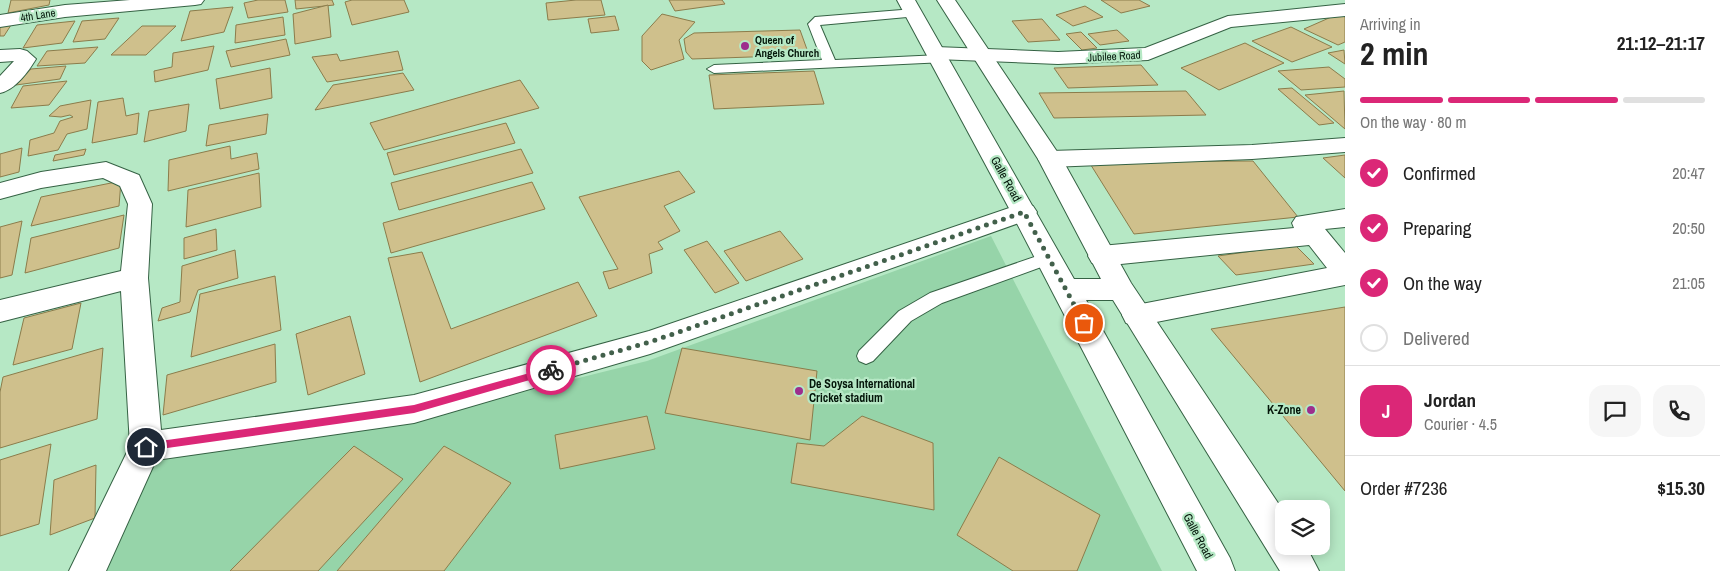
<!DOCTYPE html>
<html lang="en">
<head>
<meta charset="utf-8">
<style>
	:root { --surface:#fff; --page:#f6f6f6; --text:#222; --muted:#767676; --line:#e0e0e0; --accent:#db2777 }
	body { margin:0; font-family:"Archivo Narrow",sans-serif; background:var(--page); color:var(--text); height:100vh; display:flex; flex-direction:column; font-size:19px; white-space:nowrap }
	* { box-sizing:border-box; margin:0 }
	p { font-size:16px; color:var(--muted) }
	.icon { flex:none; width:28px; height:28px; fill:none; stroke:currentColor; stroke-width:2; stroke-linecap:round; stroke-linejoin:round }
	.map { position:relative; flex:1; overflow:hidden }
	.drawer { display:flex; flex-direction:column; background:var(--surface); width:375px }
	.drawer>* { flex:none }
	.tools { position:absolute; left:1275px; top:500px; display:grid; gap:10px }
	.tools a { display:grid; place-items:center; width:55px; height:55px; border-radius:10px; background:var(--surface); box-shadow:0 2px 12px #0003; font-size:25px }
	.pin { position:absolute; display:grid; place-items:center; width:42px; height:42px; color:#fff; margin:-21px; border:2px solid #fff; border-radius:50%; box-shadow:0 1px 5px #0007 }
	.courier { position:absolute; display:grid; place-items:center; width:50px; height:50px; margin:-25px; border:4px solid #db2777; border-radius:50%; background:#fff; color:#222; box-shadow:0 1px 6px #0007 }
	.head em { font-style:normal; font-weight:700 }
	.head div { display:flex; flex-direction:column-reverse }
	.head { display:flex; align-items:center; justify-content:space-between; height:85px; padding:0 15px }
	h1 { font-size:32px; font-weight:700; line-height:38px }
	.bar { display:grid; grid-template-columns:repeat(4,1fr); gap:8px 5px; align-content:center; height:60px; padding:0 15px }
	.bar i { height:6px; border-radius:4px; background:var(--line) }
	.bar .active { background:var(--accent) }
	.bar p { grid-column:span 4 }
	.line { display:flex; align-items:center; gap:12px; padding:0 15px; border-top:1px solid var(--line) }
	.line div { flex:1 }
	.round { display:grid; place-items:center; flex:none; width:52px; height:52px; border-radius:15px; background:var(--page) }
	ol { padding:0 15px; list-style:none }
	li { display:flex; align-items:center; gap:15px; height:55px }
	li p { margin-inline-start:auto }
	li .icon { padding:5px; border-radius:50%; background:var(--accent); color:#fff; stroke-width:4 }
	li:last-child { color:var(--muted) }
	li i { width:28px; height:28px; border:2px solid var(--line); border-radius:50% }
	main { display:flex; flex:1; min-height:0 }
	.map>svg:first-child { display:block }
	.green { fill:#96d4a9 }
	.building { fill:#cfc08c; stroke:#8b7c4b }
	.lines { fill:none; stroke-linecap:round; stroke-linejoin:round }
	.lane-casing { stroke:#356244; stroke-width:2 }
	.street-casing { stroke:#356244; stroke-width:2 }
	.highway-casing { stroke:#356244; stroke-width:2 }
	.lane { fill:#fff; fill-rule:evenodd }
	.street { fill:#fff; fill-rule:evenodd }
	.highway { fill:#fff; fill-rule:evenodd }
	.route { fill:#db2777 }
	.done { stroke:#42604b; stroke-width:5; stroke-dasharray:0 9 }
	.poi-dot { fill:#9d2e8d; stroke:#b6e8c5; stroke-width:2 }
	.labels { text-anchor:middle; stroke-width:4.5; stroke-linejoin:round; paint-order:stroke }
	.far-street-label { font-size:11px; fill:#04160a; stroke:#b6e8c5 }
	.far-poi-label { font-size:11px; font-weight:bold; fill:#04160a; stroke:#b6e8c5; text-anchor:start }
	.street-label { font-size:12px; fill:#04160a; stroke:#b6e8c5 }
	.poi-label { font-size:12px; font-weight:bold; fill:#04160a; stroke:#b6e8c5; text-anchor:start }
</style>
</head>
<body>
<main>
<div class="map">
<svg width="1345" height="571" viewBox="0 0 1345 571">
	<rect width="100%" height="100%" fill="#b6e8c5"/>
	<path class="green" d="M991 236 1162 571H102L151 457 409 420 647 361Z"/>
	<g class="building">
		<path d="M11 0H50L49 5 8 13Z"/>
		<path d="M258 0H285L288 12 248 18 244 3Z"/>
		<path d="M295 0H332L334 5 296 9Z"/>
		<path d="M352 0H404L409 12 352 25 345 2Z"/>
		<path d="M576 0H601L605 15 548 20 546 3Z"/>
		<path d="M669 0H722L725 4 675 11Z"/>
		<path d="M1101 0H1139L1150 6 1121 13Z"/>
		<path d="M328 5 331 37 295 44 293 14Z"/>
		<path d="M1085 6 1103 17 1073 26 1056 15Z"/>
		<path d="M233 7 224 32 181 41 190 11Z"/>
		<path d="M662 14 695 22 679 40 684 59 651 70 642 61V36Z"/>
		<path d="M1338 14 1345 17V42L1338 45 1304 29Z"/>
		<path d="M615 16 619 30 591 33 588 19Z"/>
		<path d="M283 17 285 35 235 43 236 25Z"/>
		<path d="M119 18 105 39 73 42 82 21Z"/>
		<path d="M1042 19 1060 40 1028 42 1012 21Z"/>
		<path d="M75 21 62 43 23 48 37 25Z"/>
		<path d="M11 25 4 36H0V26Z"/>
		<path d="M142 26H176L146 55H111Z"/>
		<path d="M1291 27 1332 47 1292 62 1252 41Z"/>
		<path d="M800 30 809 55 692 59 686 52 684 39 694 33Z"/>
		<path d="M1117 30 1129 41 1100 45 1088 34Z"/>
		<path d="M1081 32 1097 48 1082 50 1066 34Z"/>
		<path d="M286 39 290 55 231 67 226 51Z"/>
		<path d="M1245 43 1284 63 1219 90 1181 68Z"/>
		<path d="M214 46 208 70 155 82 154 71 172 67 173 53Z"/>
		<path d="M98 47 85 63 37 66 47 51Z"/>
		<path d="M1344 50 1345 64 1328 53Z"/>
		<path d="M398 51 403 70 327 82 312 57 337 54 340 61Z"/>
		<path d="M1141 65 1158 85 1068 88 1054 68Z"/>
		<path d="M66 66 60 79 16 85 31 69Z"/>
		<path d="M1329 67 1345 79V87L1301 90 1278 71Z"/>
		<path d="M270 68 272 98 220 109 216 79Z"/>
		<path d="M814 71 824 104 714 109 709 75Z"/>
		<path d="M403 73 414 90 315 110 333 85Z"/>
		<path d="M520 80 539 108 384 150 370 123Z"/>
		<path d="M67 81 49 105 11 108 23 86Z"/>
		<path d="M1292 88 1334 123 1319 125 1278 89Z"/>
		<path d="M1186 91 1206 115 1054 118 1039 93Z"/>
		<path d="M1344 91 1345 129 1305 95Z"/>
		<path d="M123 98 126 116 139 113 137 134 92 143 98 102Z"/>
		<path d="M91 100 87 129 67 134 58 150 28 156 30 140 54 133 60 121 73 117 70 115 61 117 49 116 60 106Z"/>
		<path d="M189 104 186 131 144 142 149 111Z"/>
		<path d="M268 114 266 134 206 146 209 125Z"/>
		<path d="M506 123 515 143 394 175 387 153Z"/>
		<path d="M230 146 231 159 257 153 259 169 168 191 169 160Z"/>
		<path d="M22 148 19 172 0 177V154Z"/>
		<path d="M86 149 84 155 53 161 55 155Z"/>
		<path d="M521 149 533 173 399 210 391 183Z"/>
		<path d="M1345 155V178L1323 158Z"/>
		<path d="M1253 161 1298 217 1134 234 1089 162Z"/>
		<path d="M679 171 695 192 664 206 680 231 658 242 663 249 649 254 652 273 609 289 603 272 618 269 579 197Z"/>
		<path d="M259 173 261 207 186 227 188 190Z"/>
		<path d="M121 181 119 206 31 226 41 197Z"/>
		<path d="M532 182 545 209 391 253 383 223Z"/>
		<path d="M124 215 119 248 25 273 31 238Z"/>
		<path d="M22 221 12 275 0 278V227Z"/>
		<path d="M216 229 217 250 184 259V238Z"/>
		<path d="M780 231 803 259 746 281 724 251Z"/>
		<path d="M707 241 739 283 715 293 684 250Z"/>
		<path d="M1295 245 1314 264 1236 275 1218 256Z"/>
		<path d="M235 250 238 278 198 290 190 312 158 321 162 308 180 302 182 266Z"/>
		<path d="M422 252 451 329 578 282 597 316 420 382 388 258Z"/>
		<path d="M275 276 281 330 191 357 200 294Z"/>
		<path d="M81 303 72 349 13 365 24 318Z"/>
		<path d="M1345 307V491L1211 329Z"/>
		<path d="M350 316 365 374 308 395 296 334Z"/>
		<path d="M275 344 276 382 163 415 167 375Z"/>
		<path d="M103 348 97 419 0 448V392L3 377Z"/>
		<path d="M682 348 817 371 810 440 665 413Z"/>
		<path d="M647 416 655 449 560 469 555 435Z"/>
		<path d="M862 416 933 443 934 510 791 483 797 443 824 446Z"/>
		<path d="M51 444 39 524 0 536V460Z"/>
		<path d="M354 446 403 479 318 571H230Z"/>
		<path d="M444 446 511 483 444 571H337Z"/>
		<path d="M999 457 1100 515 1077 571H1013L957 535Z"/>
		<path d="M96 465 95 518 50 535 54 480Z"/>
	</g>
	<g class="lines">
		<defs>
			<g id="lane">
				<path d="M914 9 920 13 918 16 820 25 835 60 940 55 946 59 945 62 714 73 707 69 714 65 822 60 808 24 815 17Z"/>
				<path d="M1049 252 1055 254 1057 258 1055 262 942 303 911 321 873 361 866 364 859 361 857 356 859 351 899 311 930 293Z"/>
			</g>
			<g id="street">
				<path d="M130 0H204L201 4 195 5 65 17 0 27V15L65 5Z"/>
				<path d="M1345 4V16L1231 27 1148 60 1058 64 936 59 929 57 926 53 929 49 936 47 1058 52 1145 48 1228 16Z"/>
				<path d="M20 49 27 51 36 59C28 72 15 90 0 93V76L14 61 0 62V50Z"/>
				<path d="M1345 138V152L1252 159 1050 167 1042 164 1038 159 1042 154 1050 151 1252 145Z"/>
				<path d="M106 162 139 175 152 204 148 278 161 430 414 395 649 331 1015 206 1024 203 1033 206 1037 212 1033 218 650 354 414 423 156 460 106 571H69L130 446 121 291 0 322V300L121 271 128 204 120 186 103 178 41 188 0 199V183L41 172Z"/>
				<path d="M1345 209V227L1325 229 1345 253V285L1136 326 1126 323 1122 315 1126 307 1327 268 1309 245 1101 266 1092 263 1088 256 1092 249 1101 246 1294 228 1292 223 1296 217Z"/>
			</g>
			<path id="highway" d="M897 0H915L1074 279H1101L1038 159 937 0H955L1062 159 1131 283 1284 512V546H1306L1319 571H1280L1113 300H1086L1230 558 1235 571H1197L1011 212Z"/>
		</defs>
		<use href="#lane" class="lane-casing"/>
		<use href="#street" class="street-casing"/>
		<use href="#highway" class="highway-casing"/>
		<use href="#lane" class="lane"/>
		<use href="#street" class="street"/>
		<use href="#highway" class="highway"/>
	</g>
	<path class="route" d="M551 367 554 368V373L414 413 146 451 141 447 146 443 414 405Z"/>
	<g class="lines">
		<path class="done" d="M551 370 650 342 1024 212 1084 323"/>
	</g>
	<g class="poi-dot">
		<circle cx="745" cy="46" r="5"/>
		<circle cx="799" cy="391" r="5"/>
		<circle cx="1311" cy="410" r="5"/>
	</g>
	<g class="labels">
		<g class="far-street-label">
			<text transform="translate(38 15) rotate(-9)" y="4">4th Lane</text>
			<text transform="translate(1114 56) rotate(-3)" y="4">Jubilee Road</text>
		</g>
		<g class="far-poi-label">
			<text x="755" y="44">Queen of<tspan x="755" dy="13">Angels Church</tspan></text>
		</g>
		<g class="street-label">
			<text transform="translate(1006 179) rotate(61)" y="4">Galle Road</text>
			<text transform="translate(1198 536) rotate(62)" y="4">Galle Road</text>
		</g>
		<g class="poi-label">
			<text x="809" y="388">De Soysa International<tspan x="809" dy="14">Cricket stadium</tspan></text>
			<text x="1301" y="414" text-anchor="end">K-Zone</text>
		</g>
	</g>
</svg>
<div class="tools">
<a><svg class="icon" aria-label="layers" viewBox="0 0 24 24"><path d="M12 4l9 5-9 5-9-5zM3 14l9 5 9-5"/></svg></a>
</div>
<div class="pin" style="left:1084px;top:323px;background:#ea580c"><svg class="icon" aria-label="bag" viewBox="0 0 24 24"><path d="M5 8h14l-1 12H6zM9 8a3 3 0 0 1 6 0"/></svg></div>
<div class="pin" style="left:146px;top:447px;background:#1f2937"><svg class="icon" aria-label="home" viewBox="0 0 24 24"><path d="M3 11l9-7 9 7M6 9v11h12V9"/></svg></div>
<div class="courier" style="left:551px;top:370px"><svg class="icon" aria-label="bike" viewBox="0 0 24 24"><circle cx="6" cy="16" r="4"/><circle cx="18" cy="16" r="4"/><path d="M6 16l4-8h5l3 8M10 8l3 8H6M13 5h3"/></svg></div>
</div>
<section class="drawer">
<div class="head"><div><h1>2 min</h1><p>Arriving in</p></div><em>21:12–21:17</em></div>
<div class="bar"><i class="active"></i><i class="active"></i><i class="active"></i><i></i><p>On the way · 80 m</p></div>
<ol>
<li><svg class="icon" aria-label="check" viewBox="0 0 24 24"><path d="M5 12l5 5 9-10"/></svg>Confirmed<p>20:47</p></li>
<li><svg class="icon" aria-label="check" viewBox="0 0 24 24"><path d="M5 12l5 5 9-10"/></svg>Preparing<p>20:50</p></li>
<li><svg class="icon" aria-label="check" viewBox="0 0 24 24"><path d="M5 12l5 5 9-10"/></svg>On the way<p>21:05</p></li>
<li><i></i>Delivered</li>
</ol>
<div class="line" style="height:90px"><b class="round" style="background:var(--accent);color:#fff">J</b><div><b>Jordan</b><p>Courier · 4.5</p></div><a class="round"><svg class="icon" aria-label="chat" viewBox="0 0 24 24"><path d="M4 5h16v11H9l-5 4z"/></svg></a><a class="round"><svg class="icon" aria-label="phone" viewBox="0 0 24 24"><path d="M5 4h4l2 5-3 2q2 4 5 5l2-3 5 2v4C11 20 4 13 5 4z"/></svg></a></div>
<div class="line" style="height:65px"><div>Order #7236</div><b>$15.30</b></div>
</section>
</main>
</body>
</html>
